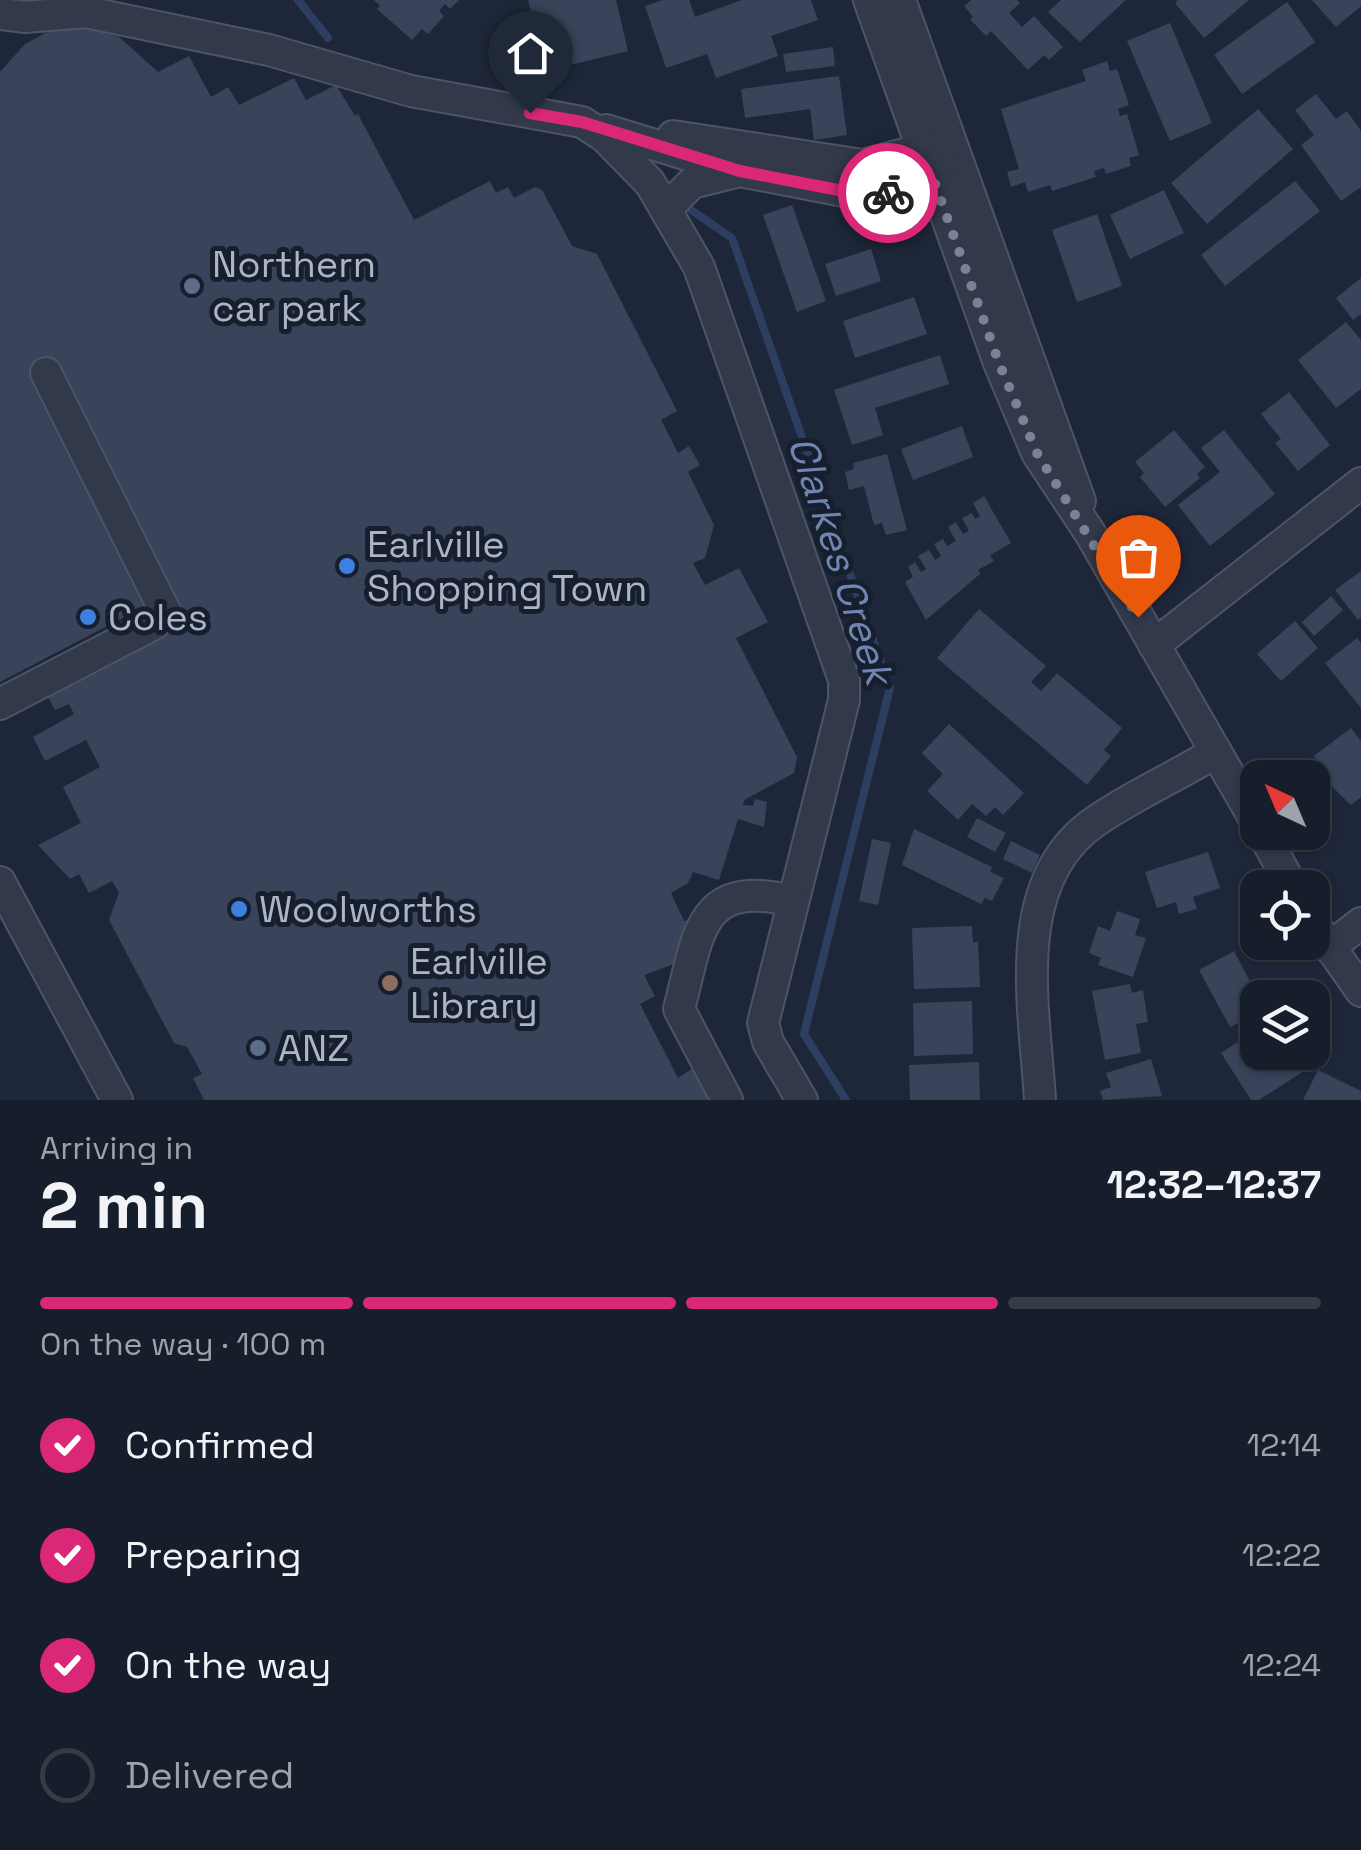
<!DOCTYPE html>
<html lang="en">
<head>
<meta charset="utf-8">
<style>
	:root { --surface:#161d2b; --page:#1f2633; --text:#f1f3f6; --muted:#9ea2a9; --line:#353b47; --accent:#db2777 }
	body { margin:0; font-family:"Space Grotesk",sans-serif; background:var(--page); color:var(--text); height:100vh; display:flex; flex-direction:column; font-size:38px; white-space:nowrap }
	* { box-sizing:border-box; margin:0 }
	p { font-size:32px; color:var(--muted) }
	.icon { flex:none; width:55px; height:55px; fill:none; stroke:currentColor; stroke-width:2; stroke-linecap:round; stroke-linejoin:round }
	.map { position:relative; height:1100px; overflow:hidden }
	.side { display:flex; flex-direction:column; background:var(--surface); flex:1 }
	.side>* { flex:none }
	.needle { width:65px; rotate:316deg }
	.tools { position:absolute; left:1240px; top:760px; display:grid; gap:20px }
	.tools a { display:grid; place-items:center; width:90px; height:90px; border-radius:20px; background:var(--surface); box-shadow:0 2px 8px #0004,0 0 0 2px var(--line); font-size:50px }
	.pin { position:absolute; display:grid; place-items:center; width:85px; height:85px; color:#fff; margin:-102px -42px; border-radius:50% 50% 50% 0; rotate:-45deg; box-shadow:0 0 10px #0007 }
	.pin .icon { rotate:45deg }
	.courier { position:absolute; display:grid; place-items:center; width:100px; height:100px; margin:-50px; border:8px solid #db2777; border-radius:50%; background:#fff; color:#222; box-shadow:0 2px 12px #0007 }
	.head em { font-style:normal; font-weight:700 }
	.head div { display:flex; flex-direction:column-reverse }
	.head { display:flex; align-items:center; justify-content:space-between; height:170px; padding:0 40px }
	h1 { font-size:65px; font-weight:700; line-height:75px }
	.bar { display:grid; grid-template-columns:repeat(4,1fr); gap:15px 10px; align-content:center; height:120px; padding:0 40px }
	.bar i { height:12px; border-radius:8px; background:var(--line) }
	.bar .current { background:var(--accent) }
	.bar p { grid-column:span 4 }
	ol { padding:0 40px; list-style:none }
	li { display:flex; align-items:center; gap:30px; height:110px }
	li p { margin-inline-start:auto }
	li .icon { padding:10px; border-radius:50%; background:var(--accent); color:#fff; stroke-width:4 }
	li:last-child { color:var(--muted) }
	li i { width:55px; height:55px; border:5px solid var(--line); border-radius:50% }
	.map>svg:first-child { display:block }
	.lines { fill:none; stroke-linecap:round; stroke-linejoin:round }
	.stream { stroke:#2d3e60; stroke-width:8 }
	.building { fill:#39445a }
	.minor-casing { stroke:#4c5465; stroke-width:34 }
	.minor { stroke:#32394a; stroke-width:30 }
	.done { stroke:#7a8395; stroke-width:10; stroke-dasharray:0 18 }
	.route { stroke:#db2777; stroke-width:12 }
	.service-dot { fill:#5c6f8a; stroke:#171f2e; stroke-width:4 }
	.shop-dot { fill:#3f7fe0; stroke:#171f2e; stroke-width:4 }
	.education-dot { fill:#8d6e63; stroke:#171f2e; stroke-width:4 }
	.labels { text-anchor:middle; stroke-width:10; stroke-linejoin:round; paint-order:stroke }
	.poi-label { font-size:38px; fill:#acb4c7; stroke:#171f2e; text-anchor:start }
	.water-label { font-size:40px; font-style:italic; fill:#7086b2; stroke:#171f2e }
</style>
</head>
<body>
<div class="map">
<svg width="1361" height="1100" viewBox="0 0 1361 1100">
	<rect width="100%" height="100%" fill="#1e2739"/>
	<g class="lines">
		<g class="stream">
			<path d="M298 0 328 38"/>
			<path d="M691 210 732 238 890 688 804 1034 846 1100"/>
		</g>
	</g>
	<g class="building">
		<path d="M374 0H459L450 9 445 4 439 11 444 16 428 34 422 29 412 40 377 9 380 6Z"/>
		<path d="M528 0H616L628 51 545 71Z"/>
		<path d="M663 0H689L695 17 742 0H811L818 20 771 36 778 56 716 78 707 54 666 68 645 6Z"/>
		<path d="M971 0H1017L1020 3 1009 13 1022 27 1034 16 1063 47 1049 60 1044 55 1028 70 991 31 986 36 970 19 973 17 964 6Z"/>
		<path d="M1061 0H1126L1080 42 1048 12Z"/>
		<path d="M1178 0H1249L1204 38 1175 3Z"/>
		<path d="M1312 0H1361V6L1336 27Z"/>
		<path d="M1287 2 1315 42 1242 94 1214 55Z"/>
		<path d="M1170 23 1212 123 1170 141 1127 41Z"/>
		<path d="M83 27 119 37 158 72 189 56 211 97 228 87 239 105 294 78 306 100 336 85 355 116 358 114 414 220 490 181 496 193 508 187 514 198 535 187 542 190 572 246 597 254 677 411 661 420 678 453 689 446 700 465 688 472 714 525 705 558 693 563 705 585 739 568 768 622 736 638 797 757 794 773 744 800 743 805 753 806 755 799 767 802 764 827 738 819 719 880 693 872 688 883 671 893 684 921 689 920 677 963 644 975 655 996 640 1004 678 1078 695 1067 713 1100H204L193 1078 202 1074 187 1047 174 1043 109 920 119 893 112 881 89 893 79 874 70 879 38 845 81 823 63 787 100 767 86 740 45 761 33 737 74 714 69 704 55 710 44 690 146 636 134 612 0 682V72L25 44 45 33Z"/>
		<path d="M833 47 835 66 786 72 783 54Z"/>
		<path d="M1107 61 1110 71 1117 69 1129 105 1118 109 1120 116 1127 114 1139 155 1129 158 1131 166 1106 174 1104 168 1094 171 1096 177 1052 191 1050 185 1028 192 1025 182 1011 187 1007 172 1019 169 1001 109 1086 81 1082 70Z"/>
		<path d="M839 76 847 135 814 140 810 109 745 118 741 89Z"/>
		<path d="M1316 94 1336 119 1347 111 1361 131V187L1341 201 1301 145 1314 135 1295 110Z"/>
		<path d="M1258 109 1293 149 1207 224 1171 183Z"/>
		<path d="M1295 181 1320 211 1225 286 1201 255Z"/>
		<path d="M1164 190 1184 233 1130 259 1110 215Z"/>
		<path d="M792 205 826 301 797 312 763 215Z"/>
		<path d="M1097 214 1122 286 1077 302 1052 230Z"/>
		<path d="M871 249 881 281 836 296 825 264Z"/>
		<path d="M1361 278V314L1353 320 1336 298Z"/>
		<path d="M914 297 927 334 855 358 843 321Z"/>
		<path d="M1346 322 1361 340V389L1336 408 1298 360Z"/>
		<path d="M940 355 949 384 875 408 883 435 852 445 834 390Z"/>
		<path d="M1289 392 1330 445 1298 471 1275 443 1281 439 1261 414Z"/>
		<path d="M962 426 973 457 913 480 901 449Z"/>
		<path d="M1174 430 1205 467 1197 474 1200 478 1165 507 1140 477 1144 473 1135 462Z"/>
		<path d="M1224 430 1275 494 1210 546 1178 505 1220 472 1201 448Z"/>
		<path d="M887 454 907 530 886 535 882 523 874 525 864 486 849 490 845 472 854 469 853 463Z"/>
		<path d="M984 496 1011 543 990 555 994 561 978 570 980 574 926 620 905 582 913 577 908 567 915 562 921 572 926 569 918 556 929 550 935 560 941 556 934 544 943 539 947 546 956 541 948 527 956 522 963 534 969 531 962 518 972 513 975 519 980 516 973 503Z"/>
		<path d="M1361 571V617L1358 620 1335 590Z"/>
		<path d="M1331 596 1343 610 1314 636 1302 622Z"/>
		<path d="M979 609 1046 666 1031 682 1041 691 1057 673 1122 728 1104 750 1111 756 1087 785 937 658Z"/>
		<path d="M1295 621 1318 648 1281 681 1257 654Z"/>
		<path d="M1357 638 1361 643V708L1325 663Z"/>
		<path d="M949 724 1024 793 1003 815 995 807 986 816 972 804 958 820 927 791 943 774 922 753Z"/>
		<path d="M1351 728 1361 741V797L1351 805 1322 777 1327 773 1314 756Z"/>
		<path d="M977 818 1006 833 995 852 967 837Z"/>
		<path d="M914 829 992 867 990 872 1004 878 992 901 985 898 981 904 902 865Z"/>
		<path d="M872 839 891 843 878 905 859 901Z"/>
		<path d="M1011 841 1040 855 1032 873 1003 859Z"/>
		<path d="M1208 852 1220 888 1193 897 1197 909 1179 914 1176 902 1157 908 1145 872Z"/>
		<path d="M1117 911 1140 919 1135 935 1146 938 1133 977 1098 965 1101 958 1089 953 1098 926 1110 931Z"/>
		<path d="M972 926 973 942H978L980 987 914 989 912 928Z"/>
		<path d="M1234 951 1252 985 1261 979 1271 998H1258V1013L1230 1027 1199 970Z"/>
		<path d="M1130 984 1132 993 1143 990 1148 1022 1136 1024 1141 1053 1105 1060 1092 991Z"/>
		<path d="M972 1001 973 1054 914 1056 913 1003Z"/>
		<path d="M1258 1029V1052H1291L1304 1071 1259 1100H1251L1221 1053Z"/>
		<path d="M1151 1059 1162 1096 1103 1100 1100 1091 1111 1087 1106 1073Z"/>
		<path d="M979 1062 980 1100H910L909 1065Z"/>
		<path d="M1318 1070 1361 1091V1100H1303Z"/>
	</g>
	<g class="lines">
		<defs>
			<g id="minor">
				<path d="M869 0 999 363 1037 453 1090 533 1258 825"/>
				<path d="M900 0 1080 501"/>
				<path d="M0 14 25 17 86 12 269 50 411 91 582 122 605 137 650 183 699 267 844 680V700L763 1023 768 1042 802 1100"/>
				<path d="M606 130 740 171 864 195 891 193 933 177 946 163"/>
				<path d="M673 136 863 165 923 149 942 152"/>
				<path d="M667 208 692 183 740 171"/>
				<path d="M1154 645 1361 483"/>
				<path d="M0 704 154 624 165 611 46 373"/>
				<path d="M1262 832 1293 888"/>
				<path d="M0 882 117 1100"/>
				<path d="M1312 921 1361 991"/>
				<path d="M1329 948 1361 923"/>
				<path d="M727 1100 679 1009C699 935 697 878 793 901"/>
				<path d="M1040 1100C1035 1010 1007 881 1096 821 1134 795 1177 776 1216 752"/>
			</g>
		</defs>
		<use href="#minor" class="minor-casing"/>
		<use href="#minor" class="minor"/>
	</g>
	<g class="lines">
		<path class="done" d="M888 193 933 178 999 363 1037 453 1138 617"/>
		<path class="route" d="M530 113 582 122 740 171 864 195 888 193"/>
	</g>
	<g class="service-dot">
		<circle cx="192" cy="286" r="10"/>
		<circle cx="258" cy="1048" r="10"/>
	</g>
	<g class="shop-dot">
		<circle cx="347" cy="566" r="10"/>
		<circle cx="88" cy="617" r="10"/>
		<circle cx="239" cy="909" r="10"/>
	</g>
	<circle class="education-dot" cx="390" cy="983" r="10"/>
	<g class="labels">
		<g class="poi-label">
			<text x="212" y="277">Northern<tspan x="212" dy="44">car park</tspan></text>
			<text x="367" y="557">Earlville<tspan x="367" dy="44">Shopping Town</tspan></text>
			<text x="108" y="630">Coles</text>
			<text x="259" y="922">Woolworths</text>
			<text x="410" y="974">Earlville<tspan x="410" dy="44">Library</tspan></text>
			<text x="278" y="1061">ANZ</text>
		</g>
		<g class="water-label">
			<text transform="translate(841 560) rotate(72)" y="14">Clarkes Creek</text>
		</g>
	</g>
</svg>
<div class="tools">
<a><svg class="needle" viewBox="-14 -14 28 28"><path d="M0-13l5 13h-10z" fill="#e53935"/><path d="M0 13l5-13h-10z" fill="#9ea2a9"/></svg></a>
<a><svg class="icon" aria-label="locate" viewBox="0 0 24 24"><circle cx="12" cy="12" r="6"/><path d="M12 2v4M12 18v4M2 12h4M18 12h4"/></svg></a>
<a><svg class="icon" aria-label="layers" viewBox="0 0 24 24"><path d="M12 4l9 5-9 5-9-5zM3 14l9 5 9-5"/></svg></a>
</div>
<div class="pin" style="left:1138px;top:617px;background:#ea580c"><svg class="icon" aria-label="bag" viewBox="0 0 24 24"><path d="M5 8h14l-1 12H6zM9 8a3 3 0 0 1 6 0"/></svg></div>
<div class="pin" style="left:530px;top:113px;background:#1f2937"><svg class="icon" aria-label="home" viewBox="0 0 24 24"><path d="M3 11l9-7 9 7M6 9v11h12V9"/></svg></div>
<div class="courier" style="left:888px;top:193px"><svg class="icon" aria-label="bike" viewBox="0 0 24 24"><circle cx="6" cy="16" r="4"/><circle cx="18" cy="16" r="4"/><path d="M6 16l4-8h5l3 8M10 8l3 8H6M13 5h3"/></svg></div>
</div>
<section class="side">
<div class="head"><div><h1>2 min</h1><p>Arriving in</p></div><em>12:32–12:37</em></div>
<div class="bar"><i class="current"></i><i class="current"></i><i class="current"></i><i></i><p>On the way · 100 m</p></div>
<ol>
<li><svg class="icon" aria-label="check" viewBox="0 0 24 24"><path d="M5 12l5 5 9-10"/></svg>Confirmed<p>12:14</p></li>
<li><svg class="icon" aria-label="check" viewBox="0 0 24 24"><path d="M5 12l5 5 9-10"/></svg>Preparing<p>12:22</p></li>
<li><svg class="icon" aria-label="check" viewBox="0 0 24 24"><path d="M5 12l5 5 9-10"/></svg>On the way<p>12:24</p></li>
<li><i></i>Delivered</li>
</ol>
</section>
</body>
</html>
